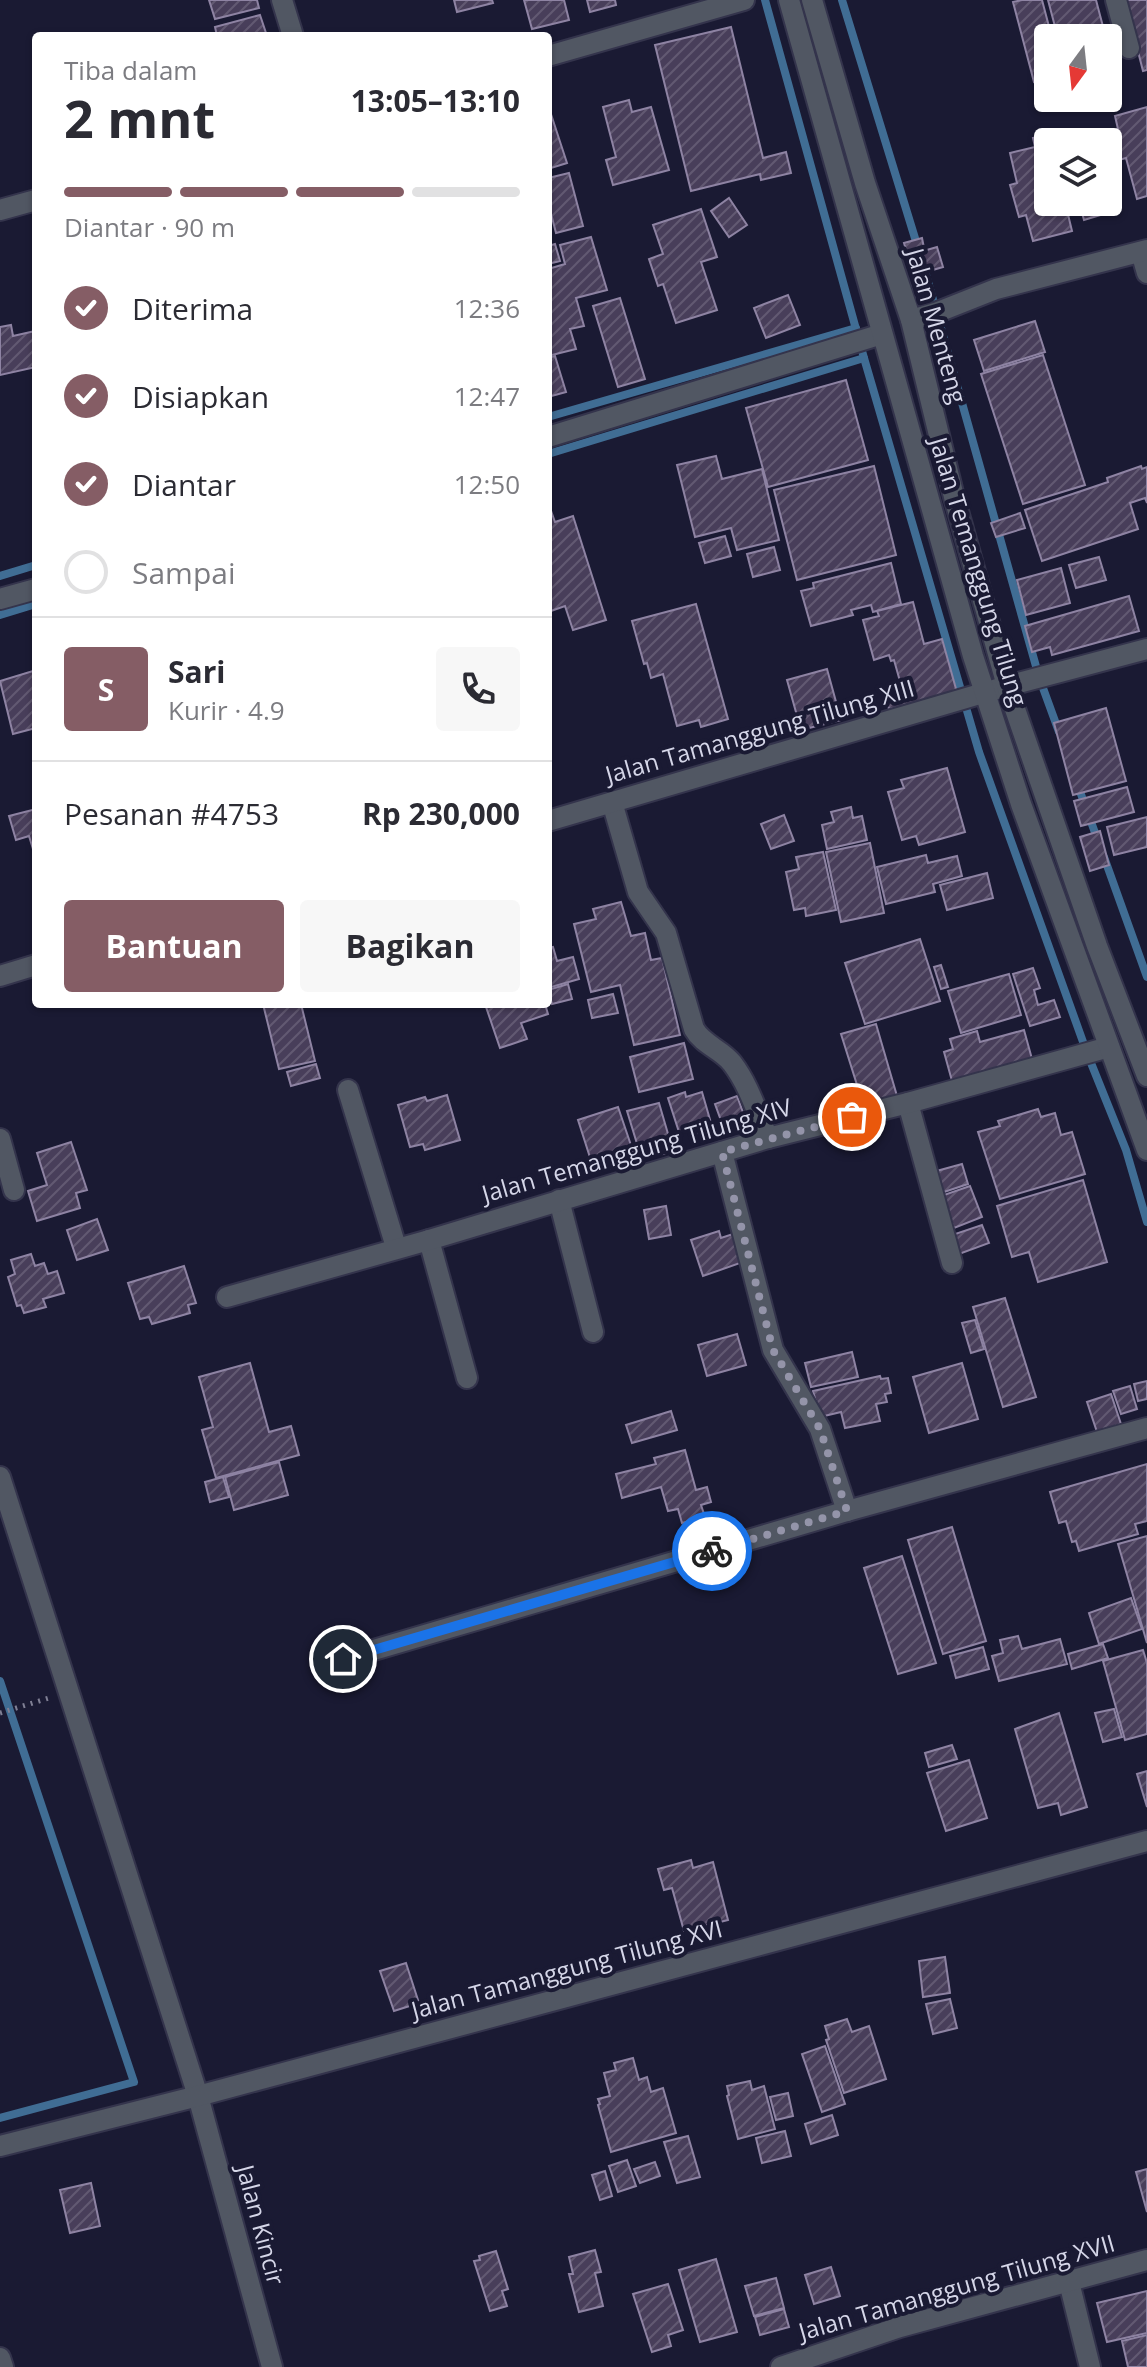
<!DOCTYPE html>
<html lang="id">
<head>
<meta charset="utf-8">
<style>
	:root { --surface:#fff; --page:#f7f7f7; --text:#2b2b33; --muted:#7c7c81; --line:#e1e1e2; --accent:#855d65 }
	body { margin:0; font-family:"Open Sans",sans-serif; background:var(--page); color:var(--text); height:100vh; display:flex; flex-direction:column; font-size:30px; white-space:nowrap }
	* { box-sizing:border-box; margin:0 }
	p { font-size:26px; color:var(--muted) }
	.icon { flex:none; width:44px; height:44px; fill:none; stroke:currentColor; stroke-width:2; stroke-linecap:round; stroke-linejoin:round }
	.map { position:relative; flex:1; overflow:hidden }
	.details { position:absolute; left:32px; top:32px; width:520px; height:976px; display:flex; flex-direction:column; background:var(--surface); border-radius:8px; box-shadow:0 2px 6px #0004 }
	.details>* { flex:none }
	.needle { width:52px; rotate:195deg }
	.fabs { position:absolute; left:1034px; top:24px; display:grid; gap:16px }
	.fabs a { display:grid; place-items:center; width:88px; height:88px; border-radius:8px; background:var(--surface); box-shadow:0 2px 6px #0004; font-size:40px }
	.pin { position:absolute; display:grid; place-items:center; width:68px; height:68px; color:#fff; margin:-34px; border:4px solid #fff; border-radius:50%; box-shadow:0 2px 8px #0007 }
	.courier { position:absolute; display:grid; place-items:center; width:80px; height:80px; margin:-40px; border:6px solid #1a73e8; border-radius:50%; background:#fff; color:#222; box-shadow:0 2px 10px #0007 }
	.overview em { font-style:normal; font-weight:700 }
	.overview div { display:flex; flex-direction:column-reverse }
	.overview { display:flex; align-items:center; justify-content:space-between; height:136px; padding:0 32px }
	h1 { font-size:52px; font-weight:700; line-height:60px }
	.bar { display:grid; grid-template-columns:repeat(4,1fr); gap:12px 8px; align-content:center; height:96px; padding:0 32px }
	.bar i { height:10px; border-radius:6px; background:var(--line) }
	.bar .selected { background:var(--accent) }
	.bar p { grid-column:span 4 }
	.line { display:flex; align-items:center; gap:20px; padding:0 32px; border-top:2px solid var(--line) }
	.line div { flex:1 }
	.round { display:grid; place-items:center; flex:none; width:84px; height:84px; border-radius:8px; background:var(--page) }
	ol { padding:0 32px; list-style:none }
	li { display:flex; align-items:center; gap:24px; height:88px }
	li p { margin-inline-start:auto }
	li .icon { padding:8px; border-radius:50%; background:var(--accent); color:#fff; stroke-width:4 }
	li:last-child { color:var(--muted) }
	li i { width:44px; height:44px; border:4px solid var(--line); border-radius:50% }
	.button { display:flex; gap:16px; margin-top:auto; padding:16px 32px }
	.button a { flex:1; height:92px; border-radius:8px; background:var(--accent); color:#fff; font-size:32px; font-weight:700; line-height:92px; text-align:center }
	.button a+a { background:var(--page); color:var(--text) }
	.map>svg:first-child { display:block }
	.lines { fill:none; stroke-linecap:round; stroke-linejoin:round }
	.stream { stroke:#406d94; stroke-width:8 }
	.building { fill:url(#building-hatch); stroke:#8e83a3; stroke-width:2 }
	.minor-casing { stroke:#34344c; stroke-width:24 }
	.tertiary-casing { stroke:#34344c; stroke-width:24 }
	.path { stroke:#808095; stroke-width:5; stroke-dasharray:2 6; stroke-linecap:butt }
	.minor { stroke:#515763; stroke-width:20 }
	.tertiary { stroke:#515763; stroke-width:20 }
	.done { stroke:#9494a9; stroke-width:8; stroke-dasharray:0 14.4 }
	.route { stroke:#1a73e8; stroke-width:10 }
	.labels { text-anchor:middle; stroke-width:8; stroke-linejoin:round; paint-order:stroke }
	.street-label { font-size:24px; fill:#d5d6e8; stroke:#1a1a33 }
</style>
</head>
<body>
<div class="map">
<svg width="1147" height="2367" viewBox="0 0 1147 2367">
	<defs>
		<pattern id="building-hatch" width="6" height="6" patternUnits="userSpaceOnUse" patternTransform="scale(2)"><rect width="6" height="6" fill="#483e5a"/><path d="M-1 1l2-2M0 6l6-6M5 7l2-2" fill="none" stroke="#625972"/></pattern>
	</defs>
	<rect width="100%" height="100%" fill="#1a1a33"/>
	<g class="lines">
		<g class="stream">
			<path d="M765 0 864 358 979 752 1087 1053 1126 1150 1147 1222"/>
			<path d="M842 0 918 248"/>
			<path d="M923 264 1039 677 1059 732"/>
			<path d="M548 417 856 328"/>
			<path d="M548 454 864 358"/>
			<path d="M0 576 36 565"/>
			<path d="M0 615 36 604"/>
			<path d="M1078 786 1098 841"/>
			<path d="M1104 857 1147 977"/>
			<path d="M0 1681 134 2082 0 2118"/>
		</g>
	</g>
	<g class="building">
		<path d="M209 0H257L259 8 215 19Z"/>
		<path d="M454 0H492L493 3 457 12Z"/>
		<path d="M524 0H564L569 20 532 29Z"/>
		<path d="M587 0H615L616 5 590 12Z"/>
		<path d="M1022 0H1042L1052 38H1048V79L1034 82 1013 2Z"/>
		<path d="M1048 0H1096L1106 38H1058Z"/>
		<path d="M1125 0H1147V70L1143 71Z"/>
		<path d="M260 15 267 36H217L215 27Z"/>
		<path d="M731 27 763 158 786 152 791 173 761 180 760 174 691 191 655 45Z"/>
		<path d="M1108 46 1119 88 1108 91Z"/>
		<path d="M629 100 632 112 651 107 669 170 613 185 606 160 616 157 603 107Z"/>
		<path d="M548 105 567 163 548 169Z"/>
		<path d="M1147 107V196L1137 199 1126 158 1108 163V142H1093L1092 136 1118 129 1115 116Z"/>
		<path d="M1051 133 1053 142H1048V202H1065L1072 231 1033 241 1026 215 1019 217 1010 185 1017 183 1010 153 1035 147 1033 138Z"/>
		<path d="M569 173 583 226 556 233 548 202V178Z"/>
		<path d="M729 198 747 225 729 237 711 211Z"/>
		<path d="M1079 202H1103L1107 213 1084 220Z"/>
		<path d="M701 209 717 257 701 262 717 310 676 323 663 284 658 286 649 259 663 254 653 225Z"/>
		<path d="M591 237 607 290 576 298 584 326 570 329 576 349 548 356V269L565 264 560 245Z"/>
		<path d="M922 238 924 248 907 253 904 243Z"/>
		<path d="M555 244 560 261 548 264V246Z"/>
		<path d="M937 247 943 267 919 274 913 254Z"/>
		<path d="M788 295 800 325 766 338 754 308Z"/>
		<path d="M620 298 645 379 618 387 593 306Z"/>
		<path d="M1035 321 1045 352 984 371 974 340Z"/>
		<path d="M11 325 13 336 35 331 36 367 0 375V327Z"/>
		<path d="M1043 355 1085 485 1023 504 981 374Z"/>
		<path d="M555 356 566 392 548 397V358Z"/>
		<path d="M846 380 868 460 768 487 746 408Z"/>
		<path d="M716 456 722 479 762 469 779 540 737 550 731 528 695 537 677 465Z"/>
		<path d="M874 466 896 555 797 580 774 490Z"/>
		<path d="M1141 466 1142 469 1147 467V503L1145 498 1130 503 1138 529 1042 561 1025 510 1108 482 1107 478Z"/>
		<path d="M548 508H550L555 522 573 516 606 620 573 630 565 606 548 612Z"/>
		<path d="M1020 513 1025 528 996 537 991 523Z"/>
		<path d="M725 536 731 556 705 563 699 543Z"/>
		<path d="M774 547 780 570 753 577 747 554Z"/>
		<path d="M1099 557 1106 580 1076 588 1069 565Z"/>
		<path d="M891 563 901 604 873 612 871 605 851 610 853 615 811 626 801 591 814 588 813 583Z"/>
		<path d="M1061 568 1070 603 1026 615 1017 580Z"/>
		<path d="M1129 596 1139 631 1052 655 1050 647 1032 652 1025 626Z"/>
		<path d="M913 602 924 644 942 639 958 696 889 709 885 697 903 692 894 660 891 661 889 655 874 660 863 620 879 616 877 611Z"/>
		<path d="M696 604 728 719 701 727 699 720 677 726 663 674 651 678 647 663 644 664 632 621Z"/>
		<path d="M827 669 841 720 801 730 787 680Z"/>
		<path d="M33 671 36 682V728L13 734 0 681Z"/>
		<path d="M1106 708 1126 781 1073 795 1054 723Z"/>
		<path d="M947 768 965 832 919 845 916 836 902 840 888 792 904 788 901 780Z"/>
		<path d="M1127 787 1134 812 1081 826 1074 801Z"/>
		<path d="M851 807 853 818 862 816 867 840 827 849 822 825 834 822 831 812Z"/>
		<path d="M36 809V848L33 849 29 836 16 840 9 816Z"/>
		<path d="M784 815 794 841 771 849 761 824Z"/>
		<path d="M1147 817V847L1114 855 1107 827Z"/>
		<path d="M1100 831 1109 865 1090 871 1080 837Z"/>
		<path d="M870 843 884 913 841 922 826 852Z"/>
		<path d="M823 852 836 910 806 916 805 908 794 910 786 872 799 869 796 857Z"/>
		<path d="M926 855 928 863 957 856 962 876 933 884 935 892 886 904 877 867Z"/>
		<path d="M987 873 993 898 947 910 940 885Z"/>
		<path d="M621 902 631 936 645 933 651 960 662 958 680 1035 634 1045 620 985 591 992 574 924 596 919 593 909Z"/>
		<path d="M920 939 940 1001 865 1024 845 963Z"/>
		<path d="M553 947 557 961 573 957 579 979 548 988V948Z"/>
		<path d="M941 965 948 987 941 989 934 967Z"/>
		<path d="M1033 968 1040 988 1034 990 1038 1005 1054 1000 1060 1017 1030 1026 1013 974Z"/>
		<path d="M1009 974 1021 1015 961 1033 948 991Z"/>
		<path d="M568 984 572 999 552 1004 548 990Z"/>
		<path d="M613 994 618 1013 592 1018 588 1000Z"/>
		<path d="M263 1004H301L315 1061 279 1069Z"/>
		<path d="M485 1004H545L548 1014 521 1023 527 1039 500 1048Z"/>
		<path d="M876 1024 897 1096 863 1104 841 1034Z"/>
		<path d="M1024 1030 1032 1059 952 1081 944 1052 953 1049 950 1039 977 1031 980 1042Z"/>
		<path d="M684 1043 693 1079 639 1092 630 1057Z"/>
		<path d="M316 1064 320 1078 291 1086 287 1072Z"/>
		<path d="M685 1092 686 1097 702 1092 713 1130 692 1135 690 1129 679 1132 668 1098Z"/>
		<path d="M447 1095 460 1140 425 1150 423 1144 410 1147 398 1105 425 1097 427 1101Z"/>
		<path d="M737 1096 745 1118 723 1126 715 1104Z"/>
		<path d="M659 1103 673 1151 642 1160 627 1111Z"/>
		<path d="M618 1107 636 1160 595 1173 578 1120Z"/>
		<path d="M1038 1109 1041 1117 1055 1113 1061 1135 1072 1132 1085 1174 1000 1199 978 1132 1000 1126 998 1121Z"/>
		<path d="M71 1142 87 1190 76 1193 80 1208 37 1221 28 1191 47 1185 37 1153Z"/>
		<path d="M962 1164 968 1184 941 1193 933 1172Z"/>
		<path d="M1083 1180 1107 1262 1038 1282 1029 1252 1012 1257 997 1206Z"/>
		<path d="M970 1186 982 1217 954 1228 941 1196Z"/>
		<path d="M666 1206 671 1235 649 1239 644 1210Z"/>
		<path d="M97 1219 108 1250 77 1260 67 1230Z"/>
		<path d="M982 1225 989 1243 959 1254 952 1235Z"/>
		<path d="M719 1231 721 1238 733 1234 743 1262 703 1276 691 1240Z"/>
		<path d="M31 1254 35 1266 44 1263 48 1274 57 1271 64 1293 43 1299 46 1307 24 1313 21 1305 17 1306 8 1277 15 1274 11 1260Z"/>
		<path d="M184 1266 196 1303 188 1305 190 1313 152 1324 149 1317 140 1319 128 1283Z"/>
		<path d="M1005 1298 1036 1397 1003 1407 973 1307Z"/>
		<path d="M975 1320 984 1349 971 1353 962 1323Z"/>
		<path d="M737 1334 746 1365 707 1376 698 1345Z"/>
		<path d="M852 1352 858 1377 811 1387 805 1363Z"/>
		<path d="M250 1363 269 1432 291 1426 299 1455 216 1478 202 1430 213 1427 199 1377Z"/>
		<path d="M962 1363 978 1419 929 1433 913 1377Z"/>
		<path d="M880 1376 881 1379 888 1378 891 1393 885 1394 887 1402 876 1404 880 1421 845 1428 841 1412 820 1417 813 1391Z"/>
		<path d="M1147 1381V1399L1138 1401 1134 1384Z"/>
		<path d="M1130 1386 1137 1409 1121 1414 1113 1391Z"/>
		<path d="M1111 1394 1121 1424 1097 1432 1087 1402Z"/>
		<path d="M671 1411 677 1430 632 1443 626 1425Z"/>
		<path d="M685 1450 696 1490 707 1487 711 1502 701 1505 705 1517 682 1523 678 1509 668 1511 661 1487 622 1498 616 1474 656 1464 654 1458Z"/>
		<path d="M279 1462 288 1495 234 1510 225 1477Z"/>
		<path d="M1147 1464V1521L1135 1524 1138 1534 1079 1551 1076 1541 1072 1542 1066 1521 1059 1523 1050 1492Z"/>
		<path d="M223 1477 229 1497 210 1502 205 1482Z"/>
		<path d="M952 1527 986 1641 943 1654 908 1540Z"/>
		<path d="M1147 1536V1643L1118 1544Z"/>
		<path d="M902 1556 936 1663 898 1674 864 1568Z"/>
		<path d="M1131 1598 1142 1629 1099 1644 1089 1613Z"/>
		<path d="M1018 1636 1022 1649 1060 1639 1067 1664 999 1681 992 1656 1003 1653 1000 1640Z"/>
		<path d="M1103 1644 1108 1658 1072 1669 1068 1654Z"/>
		<path d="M983 1647 989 1669 956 1678 950 1656Z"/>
		<path d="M1143 1650 1147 1663V1734L1125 1740 1103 1661Z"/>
		<path d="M1114 1709 1122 1737 1103 1742 1095 1713Z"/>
		<path d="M1059 1713 1087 1807 1061 1815 1058 1803 1038 1808 1015 1729Z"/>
		<path d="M952 1745 957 1759 929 1767 925 1753Z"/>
		<path d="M969 1760 987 1818 946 1831 927 1773Z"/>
		<path d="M1147 1771V1807L1137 1774Z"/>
		<path d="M691 1860 693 1868 713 1862 728 1920 684 1931 672 1888 664 1890 658 1869Z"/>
		<path d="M945 1957 950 1993 923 1997 919 1961Z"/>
		<path d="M406 1963 419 2003 394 2011 380 1971Z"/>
		<path d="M950 1999 957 2028 933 2034 926 2004Z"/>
		<path d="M847 2019 852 2032 869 2026 886 2079 844 2093 826 2040 829 2039 825 2026Z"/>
		<path d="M825 2046 845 2104 822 2112 802 2054Z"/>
		<path d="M633 2058 639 2080 647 2077 651 2092 663 2088 676 2133 611 2152 598 2105 600 2104 598 2099 610 2096 604 2073 616 2070 614 2063Z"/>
		<path d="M750 2081 752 2090 764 2086 775 2129 738 2139 727 2096 729 2095 727 2086Z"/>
		<path d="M788 2093 793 2116 776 2120 770 2097Z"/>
		<path d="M832 2115 838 2135 811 2144 805 2124Z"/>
		<path d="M785 2131 791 2156 762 2163 756 2138Z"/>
		<path d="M688 2136 700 2177 677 2183 664 2142Z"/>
		<path d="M627 2160 636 2186 618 2192 609 2166Z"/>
		<path d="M655 2162 660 2176 640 2183 634 2169Z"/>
		<path d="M1147 2169V2212L1136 2172Z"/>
		<path d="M605 2171 612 2196 600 2200 592 2175Z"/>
		<path d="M91 2183 100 2226 70 2233 60 2190Z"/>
		<path d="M595 2250 601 2272 595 2273 603 2306 579 2312 569 2274H573L569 2257Z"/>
		<path d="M496 2251 508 2289 502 2291 507 2306 490 2311 474 2261 480 2260 479 2256Z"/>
		<path d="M716 2259 737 2332 700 2342 679 2270Z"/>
		<path d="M831 2267 840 2296 814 2304 805 2275Z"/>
		<path d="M776 2278 784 2308 754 2316 745 2286Z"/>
		<path d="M668 2284 683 2330 668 2335 671 2346 652 2352 633 2294Z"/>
		<path d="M1147 2291V2333L1107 2342 1097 2303Z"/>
		<path d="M784 2309 789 2327 760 2335 755 2317Z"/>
		<path d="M1147 2335V2367H1128L1122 2341Z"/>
	</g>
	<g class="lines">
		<defs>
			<g id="minor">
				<path d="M282 0 293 36"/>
				<path d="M1116 0 1129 48"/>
				<path d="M548 56 744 0"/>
				<path d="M0 210 36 200"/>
				<path d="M1141 252 1147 273"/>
				<path d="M911 320 938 312 996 289 1147 250"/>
				<path d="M548 437 882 334"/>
				<path d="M0 599 36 589"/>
				<path d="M612 802 638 892 666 933 694 1029C703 1045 721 1049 732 1063 749 1085 757 1113 768 1138"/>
				<path d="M548 821 1007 686 1147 649"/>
				<path d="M0 976 36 965"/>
				<path d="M348 1090 396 1247"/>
				<path d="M908 1103 952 1263"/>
				<path d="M0 1139 14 1190"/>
				<path d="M722 1152 773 1350 820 1429 847 1511"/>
				<path d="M559 1200 593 1332"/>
				<path d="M429 1240 467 1378"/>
				<path d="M227 1297 429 1240 768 1138 908 1103 1109 1047"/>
				<path d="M0 1477 198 2096 272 2367"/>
				<path d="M343 1659 847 1511 1147 1428"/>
				<path d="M0 2146 198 2096 1147 1841"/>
				<path d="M1069 2282 1090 2367"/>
				<path d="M0 2358 3 2367"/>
				<path d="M781 2367 900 2327 1147 2260"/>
			</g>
			<g id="tertiary">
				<path d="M789 0 973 656 1021 804 1147 1150"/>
				<path d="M812 0 865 183 911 320 954 497 1007 686 1097 946 1147 1076"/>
			</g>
		</defs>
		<use href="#minor" class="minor-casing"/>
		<use href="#tertiary" class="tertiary-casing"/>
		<path class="path" d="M0 1713 49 1698"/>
		<use href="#minor" class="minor"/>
		<use href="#tertiary" class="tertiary"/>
	</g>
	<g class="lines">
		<path class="done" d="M712 1551 847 1511 820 1429 773 1350 722 1152 852 1117"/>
		<path class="route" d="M343 1659 712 1551"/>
	</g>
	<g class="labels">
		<g class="street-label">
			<text transform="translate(936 326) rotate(74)" y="8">Jalan Menteng</text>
			<text transform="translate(978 572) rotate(73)" y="8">Jalan Temanggung Tilung</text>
			<text transform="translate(760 732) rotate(-16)" y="8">Jalan Tamanggung Tilung XIII</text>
			<text transform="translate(637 1151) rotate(-16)" y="8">Jalan Temanggung Tilung XIV</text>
			<text transform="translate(567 1970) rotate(-15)" y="8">Jalan Tamanggung Tilung XVI</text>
			<text transform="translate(260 2225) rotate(75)" y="8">Jalan Kincir</text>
			<text transform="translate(957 2288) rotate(-16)" y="8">Jalan Tamanggung Tilung XVII</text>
		</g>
	</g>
</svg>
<div class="fabs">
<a><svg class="needle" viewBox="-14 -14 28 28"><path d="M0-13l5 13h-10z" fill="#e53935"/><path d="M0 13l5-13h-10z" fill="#7c7c81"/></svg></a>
<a><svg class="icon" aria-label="layers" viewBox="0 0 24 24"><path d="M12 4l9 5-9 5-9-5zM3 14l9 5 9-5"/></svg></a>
</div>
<div class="pin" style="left:852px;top:1117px;background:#ea580c"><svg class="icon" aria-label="bag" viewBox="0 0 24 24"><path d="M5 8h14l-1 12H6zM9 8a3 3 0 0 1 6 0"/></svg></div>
<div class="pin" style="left:343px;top:1659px;background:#1f2937"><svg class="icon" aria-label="home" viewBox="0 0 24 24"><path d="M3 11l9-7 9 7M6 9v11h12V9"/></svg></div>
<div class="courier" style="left:712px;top:1551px"><svg class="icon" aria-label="bike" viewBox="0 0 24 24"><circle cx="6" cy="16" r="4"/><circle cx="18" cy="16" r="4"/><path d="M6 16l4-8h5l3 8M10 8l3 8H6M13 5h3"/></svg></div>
<section class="details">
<div class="overview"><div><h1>2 mnt</h1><p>Tiba dalam</p></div><em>13:05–13:10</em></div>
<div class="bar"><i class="selected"></i><i class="selected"></i><i class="selected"></i><i></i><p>Diantar · 90 m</p></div>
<ol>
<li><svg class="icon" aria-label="check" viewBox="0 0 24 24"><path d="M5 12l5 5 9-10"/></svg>Diterima<p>12:36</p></li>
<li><svg class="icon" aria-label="check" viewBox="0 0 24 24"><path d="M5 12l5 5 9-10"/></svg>Disiapkan<p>12:47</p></li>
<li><svg class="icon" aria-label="check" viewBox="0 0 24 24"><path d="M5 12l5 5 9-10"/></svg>Diantar<p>12:50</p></li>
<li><i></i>Sampai</li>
</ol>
<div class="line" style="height:144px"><b class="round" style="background:var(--accent);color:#fff">S</b><div><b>Sari</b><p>Kurir · 4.9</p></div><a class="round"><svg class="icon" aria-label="phone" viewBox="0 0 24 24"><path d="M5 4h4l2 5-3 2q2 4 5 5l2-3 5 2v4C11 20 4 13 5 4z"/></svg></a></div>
<div class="line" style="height:104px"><div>Pesanan #4753</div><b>Rp 230,000</b></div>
<div class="button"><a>Bantuan</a><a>Bagikan</a></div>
</section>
</div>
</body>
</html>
